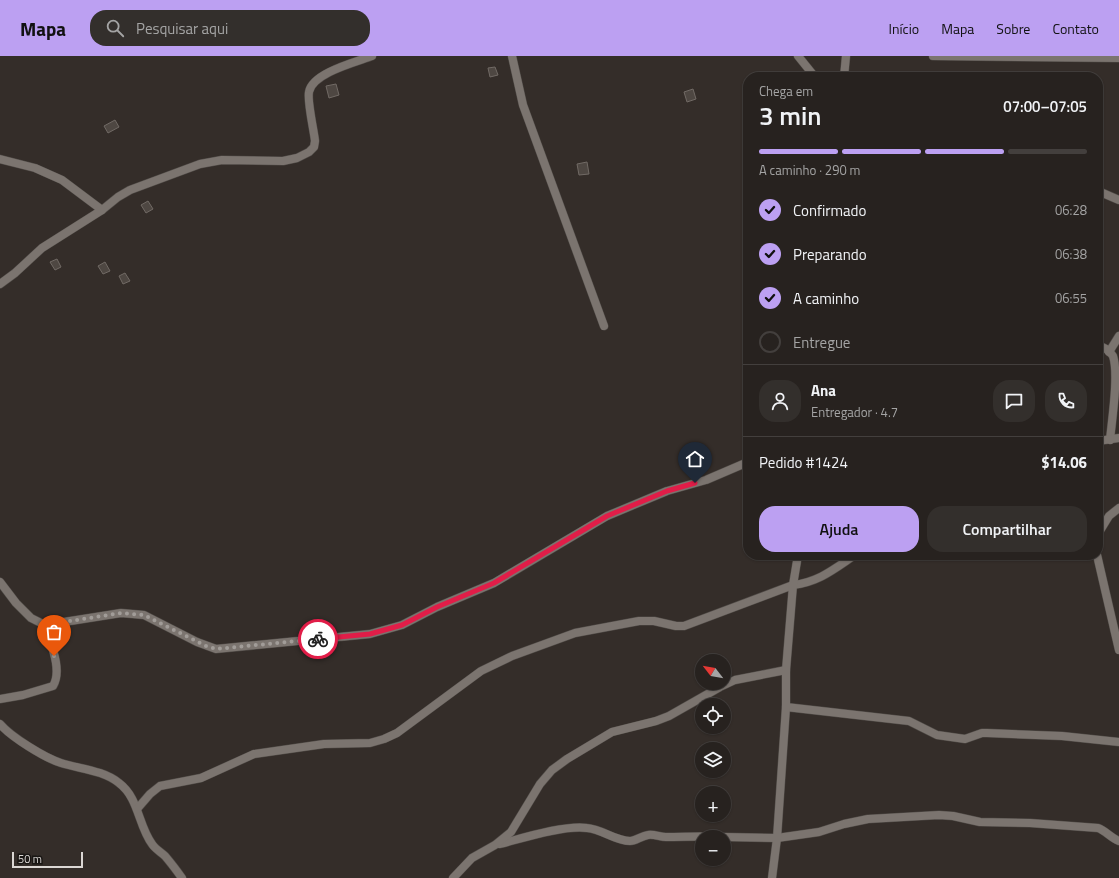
<!DOCTYPE html>
<html lang="pt">
<head>
<meta charset="utf-8">
<style>
	:root { --surface:#27221f; --page:#332f2c; --text:#f1f3f6; --muted:#a4a4a4; --line:#433f3d; --accent:#bca0f2 }
	body { margin:0; font-family:"Titillium Web",sans-serif; background:var(--page); color:var(--text); height:100vh; display:flex; flex-direction:column; font-size:15px; white-space:nowrap }
	* { box-sizing:border-box; margin:0 }
	p { font-size:13px; color:var(--muted) }
	.icon { flex:none; width:22px; height:22px; fill:none; stroke:currentColor; stroke-width:2; stroke-linecap:round; stroke-linejoin:round }
	.map { position:relative; flex:1; overflow:hidden }
	.drawer { position:absolute; left:743px; top:16px; width:360px; height:488px; display:flex; flex-direction:column; background:var(--surface); border-radius:16px; box-shadow:0 1px 3px #0004,0 0 0 1px var(--line) }
	.drawer>* { flex:none }
	.needle { width:26px; rotate:301deg }
	.buttons { position:absolute; left:695px; top:598px; display:grid; gap:8px }
	.buttons a { display:grid; place-items:center; width:36px; height:36px; border-radius:50%; background:var(--surface); box-shadow:0 1px 3px #0004,0 0 0 1px var(--line); font-size:20px }
	.scale { position:absolute; left:12px; bottom:10px; width:71px; box-sizing:border-box; padding-left:4px; border:2px solid #dbd7d4; border-top:0; font-size:11px; line-height:14px; white-space:nowrap; color:#dbd7d4; -webkit-text-stroke:3px #191614; paint-order:stroke }
	.pin { position:absolute; display:grid; place-items:center; width:34px; height:34px; color:#fff; margin:-41px -17px; border-radius:50% 50% 50% 0; rotate:-45deg; box-shadow:0 0 4px #0007 }
	.pin .icon { rotate:45deg }
	.courier { position:absolute; display:grid; place-items:center; width:40px; height:40px; margin:-20px; border:3px solid #e11d48; border-radius:50%; background:#fff; color:#222; box-shadow:0 1px 5px #0007 }
	.head em { font-style:normal; font-weight:600 }
	.head div { display:flex; flex-direction:column-reverse }
	.head { display:flex; align-items:center; justify-content:space-between; height:68px; padding:0 16px }
	h1 { font-size:26px; font-weight:600; line-height:30px }
	.bar { display:grid; grid-template-columns:repeat(4,1fr); gap:6px 4px; align-content:center; height:48px; padding:0 16px }
	.bar i { height:5px; border-radius:3px; background:var(--line) }
	.bar .on { background:var(--accent) }
	.bar p { grid-column:span 4 }
	.line { display:flex; align-items:center; gap:10px; padding:0 16px; border-top:1px solid var(--line) }
	.line div { flex:1 }
	.round { display:grid; place-items:center; flex:none; width:42px; height:42px; border-radius:16px; background:var(--page) }
	ol { padding:0 16px; list-style:none }
	li { display:flex; align-items:center; gap:12px; height:44px }
	li p { margin-inline-start:auto }
	li .icon { padding:4px; border-radius:50%; background:var(--accent); color:#111; stroke-width:4 }
	li:last-child { color:var(--muted) }
	li i { width:22px; height:22px; border:2px solid var(--line); border-radius:50% }
	.button { display:flex; gap:8px; margin-top:auto; padding:8px 16px }
	.button a { flex:1; height:46px; border-radius:16px; background:var(--accent); color:#111; font-size:16px; font-weight:600; line-height:46px; text-align:center }
	.button a+a { background:var(--page); color:var(--text) }
	header { display:flex; align-items:center; gap:24px; box-sizing:border-box; height:56px; padding:0 20px; background:var(--accent); color:#111 }
	header strong { font-size:19px }
	nav { display:flex; gap:22px; margin-inline-start:auto; font-size:14px }
	.search { width:280px; height:36px; background:var(--page); display:flex; align-items:center; gap:10px; box-sizing:border-box; padding:0 14px; border-radius:16px; color:var(--muted); font-size:15px }
	.map>svg:first-child { display:block }
	.building { fill:#4e4742; stroke:#716a65 }
	.lines { fill:none; stroke-linecap:round; stroke-linejoin:round }
	.minor-casing { stroke:#514c48; stroke-width:9 }
	.minor { stroke:#7b746f; stroke-width:8 }
	.done { stroke:#a19c98; stroke-width:4; stroke-dasharray:0 7.2 }
	.route { stroke:#e11d48; stroke-width:5 }
</style>
</head>
<body>
<header>
<strong>Mapa</strong>
<div class="search"><svg class="icon" aria-label="search" viewBox="0 0 24 24"><circle cx="10" cy="10" r="6"/><path d="M15 15l6 6"/></svg>Pesquisar aqui</div>
<nav><a>Início</a><a>Mapa</a><a>Sobre</a><a>Contato</a></nav>
</header>
<div class="map">
<svg width="1119" height="822" viewBox="0 0 1119 822">
	<rect width="100%" height="100%" fill="#342d29"/>
	<g class="building">
		<path d="M495 11 498 19 490 21 488 12Z"/>
		<path d="M336 28 339 39 329 42 326 30Z"/>
		<path d="M693 33 696 43 687 46 684 36Z"/>
		<path d="M115 64 119 71 108 77 104 70Z"/>
		<path d="M587 106 589 118 579 119 577 108Z"/>
		<path d="M148 145 153 153 146 157 141 149Z"/>
		<path d="M57 203 61 211 55 214 50 206Z"/>
		<path d="M105 206 110 215 103 218 98 210Z"/>
		<path d="M125 217 130 225 123 228 119 220Z"/>
	</g>
	<g class="lines">
		<defs>
			<g id="minor">
				<path d="M512 0 523 49 604 270"/>
				<path d="M798 0 815 21"/>
				<path d="M933 0 1119 2"/>
				<path d="M844 21 846 0"/>
				<path d="M0 103 35 112 62 124 102 154"/>
				<path d="M1098 135 1119 144"/>
				<path d="M0 228 15 217 42 192 102 154 118 141 130 134 200 108 222 104 283 105 297 102 309 96 314 91 315 85C314 75 307 45 309 36 312 17 356 6 372 0"/>
				<path d="M1098 290C1104 291 1110 295 1113 300 1119 318 1112 363 1110 384"/>
				<path d="M1109 296 1119 280"/>
				<path d="M1098 385 1119 382"/>
				<path d="M1098 478 1109 460 1119 452"/>
				<path d="M1097 499 1119 594"/>
				<path d="M0 526 16 547 31 562 45 569 121 557 144 559 197 586 216 593 370 578 402 569 437 551 494 527 607 460 667 435 706 424 748 406"/>
				<path d="M0 643 23 639 53 630C63 614 50 586 45 569"/>
				<path d="M786 651 909 665 937 679 965 683 982 677H987L1062 680 1119 686"/>
				<path d="M0 668C11 681 45 702 61 707 80 713 103 714 119 727 139 742 138 769 152 788 155 793 161 796 165 800 171 807 177 815 182 822"/>
				<path d="M137 753 150 738 160 730 201 722 254 698 324 688 370 687 384 683 397 677 481 615 512 600 575 577 639 565H654L676 570H684L793 529C819 526 834 513 855 499"/>
				<path d="M724 781 777 782 819 776 844 768 868 763 939 759 953 760 980 766 1030 767 1098 772C1106 775 1111 782 1119 785"/>
				<path d="M500 788C523 782 564 769 587 772 602 773 615 785 630 785 636 785 641 780 648 779 654 778 660 781 666 781 684 781 702 780 721 781"/>
				<path d="M453 822 472 802 495 789 511 776 540 728 552 714 567 703 612 676 656 665 669 660 720 631 735 624 786 614"/>
				<path d="M772 822 777 782 786 651V614L793 529 798 499"/>
			</g>
		</defs>
		<use href="#minor" class="minor-casing"/>
		<use href="#minor" class="minor"/>
	</g>
	<g class="lines">
		<path class="done" d="M54 600 45 569 121 557 144 559 206 590 216 593 318 583"/>
		<path class="route" d="M318 583 370 578 402 569 437 551 494 527 607 460 667 435 695 427"/>
	</g>
</svg>
<div class="buttons">
<a><svg class="needle" viewBox="-14 -14 28 28"><path d="M0-13l5 13h-10z" fill="#e53935"/><path d="M0 13l5-13h-10z" fill="#a4a4a4"/></svg></a>
<a><svg class="icon" aria-label="locate" viewBox="0 0 24 24"><circle cx="12" cy="12" r="6"/><path d="M12 2v4M12 18v4M2 12h4M18 12h4"/></svg></a>
<a><svg class="icon" aria-label="layers" viewBox="0 0 24 24"><path d="M12 4l9 5-9 5-9-5zM3 14l9 5 9-5"/></svg></a>
<a>+</a>
<a>−</a>
</div>
<div class="scale">50 m</div>
<div class="pin" style="left:54px;top:600px;background:#ea580c"><svg class="icon" aria-label="bag" viewBox="0 0 24 24"><path d="M5 8h14l-1 12H6zM9 8a3 3 0 0 1 6 0"/></svg></div>
<div class="pin" style="left:695px;top:427px;background:#1f2937"><svg class="icon" aria-label="home" viewBox="0 0 24 24"><path d="M3 11l9-7 9 7M6 9v11h12V9"/></svg></div>
<div class="courier" style="left:318px;top:583px"><svg class="icon" aria-label="bike" viewBox="0 0 24 24"><circle cx="6" cy="16" r="4"/><circle cx="18" cy="16" r="4"/><path d="M6 16l4-8h5l3 8M10 8l3 8H6M13 5h3"/></svg></div>
<section class="drawer">
<div class="head"><div><h1>3 min</h1><p>Chega em</p></div><em>07:00–07:05</em></div>
<div class="bar"><i class="on"></i><i class="on"></i><i class="on"></i><i></i><p>A caminho · 290 m</p></div>
<ol>
<li><svg class="icon" aria-label="check" viewBox="0 0 24 24"><path d="M5 12l5 5 9-10"/></svg>Confirmado<p>06:28</p></li>
<li><svg class="icon" aria-label="check" viewBox="0 0 24 24"><path d="M5 12l5 5 9-10"/></svg>Preparando<p>06:38</p></li>
<li><svg class="icon" aria-label="check" viewBox="0 0 24 24"><path d="M5 12l5 5 9-10"/></svg>A caminho<p>06:55</p></li>
<li><i></i>Entregue</li>
</ol>
<div class="line" style="height:72px"><a class="round"><svg class="icon" aria-label="person" viewBox="0 0 24 24"><circle cx="12" cy="8" r="4"/><path d="M4 21q1-7 8-7t8 7"/></svg></a><div><b>Ana</b><p>Entregador · 4.7</p></div><a class="round"><svg class="icon" aria-label="chat" viewBox="0 0 24 24"><path d="M4 5h16v11H9l-5 4z"/></svg></a><a class="round"><svg class="icon" aria-label="phone" viewBox="0 0 24 24"><path d="M5 4h4l2 5-3 2q2 4 5 5l2-3 5 2v4C11 20 4 13 5 4z"/></svg></a></div>
<div class="line" style="height:52px"><div>Pedido #1424</div><b>$14.06</b></div>
<div class="button"><a>Ajuda</a><a>Compartilhar</a></div>
</section>
</div>
</body>
</html>
